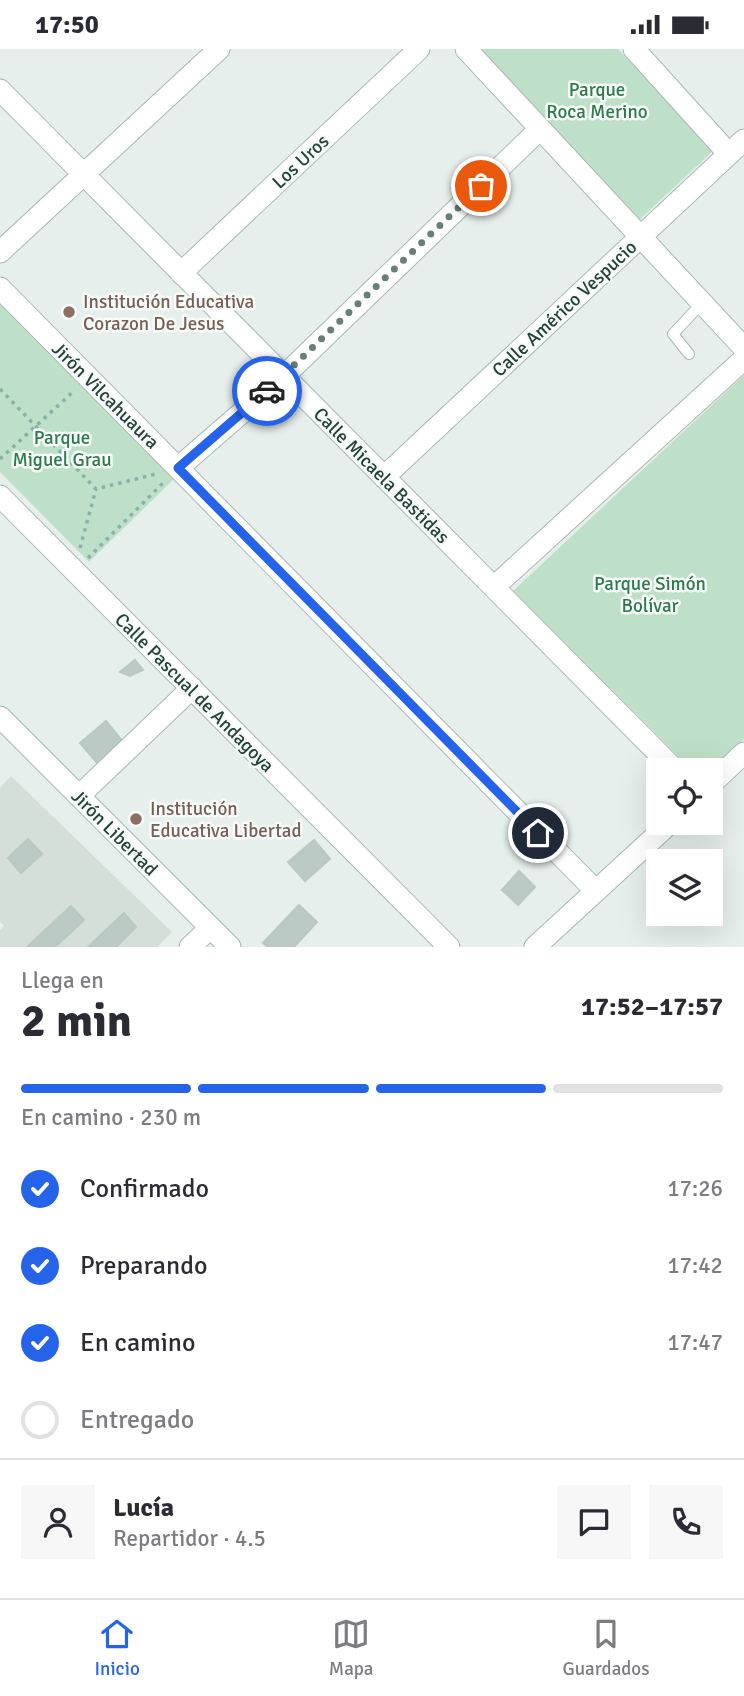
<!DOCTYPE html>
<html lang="es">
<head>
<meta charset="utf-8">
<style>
	:root { --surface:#fff; --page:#f7f7f7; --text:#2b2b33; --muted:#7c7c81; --line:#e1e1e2; --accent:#2563eb }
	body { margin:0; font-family:Signika,sans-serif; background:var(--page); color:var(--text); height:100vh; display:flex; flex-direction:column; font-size:26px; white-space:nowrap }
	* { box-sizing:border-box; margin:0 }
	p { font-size:23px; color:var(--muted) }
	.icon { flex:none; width:38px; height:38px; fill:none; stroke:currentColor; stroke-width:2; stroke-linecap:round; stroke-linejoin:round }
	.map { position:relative; height:898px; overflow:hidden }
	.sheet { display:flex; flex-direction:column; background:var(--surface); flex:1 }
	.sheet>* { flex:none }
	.tools { position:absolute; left:646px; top:709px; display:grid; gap:14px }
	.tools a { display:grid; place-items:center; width:77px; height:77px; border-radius:0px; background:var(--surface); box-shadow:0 7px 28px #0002; font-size:35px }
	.pin { position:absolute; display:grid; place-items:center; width:60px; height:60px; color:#fff; margin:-30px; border:4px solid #fff; border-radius:50%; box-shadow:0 2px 7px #0007 }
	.courier { position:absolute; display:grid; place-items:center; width:70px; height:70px; margin:-35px; border:5px solid #2563eb; border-radius:50%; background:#fff; color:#222; box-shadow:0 2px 9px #0007 }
	.head em { font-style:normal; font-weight:700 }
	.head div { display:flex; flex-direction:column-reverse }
	.head { display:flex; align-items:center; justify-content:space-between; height:119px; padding:0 21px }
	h1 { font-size:46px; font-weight:700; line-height:52px }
	.bar { display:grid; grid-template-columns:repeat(4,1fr); gap:10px 7px; align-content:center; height:84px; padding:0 21px }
	.bar i { height:9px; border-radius:5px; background:var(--line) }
	.bar .active { background:var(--accent) }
	.bar p { grid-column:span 4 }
	.line { display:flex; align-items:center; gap:18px; padding:0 21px; border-top:2px solid var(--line) }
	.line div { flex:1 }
	.round { display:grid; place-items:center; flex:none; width:74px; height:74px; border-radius:0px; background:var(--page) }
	ol { padding:0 21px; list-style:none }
	li { display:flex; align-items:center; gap:21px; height:77px }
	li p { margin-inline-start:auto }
	li .icon { padding:7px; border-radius:50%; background:var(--accent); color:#fff; stroke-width:4 }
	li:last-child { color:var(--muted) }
	li i { width:38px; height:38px; border:4px solid var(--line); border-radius:50% }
	.status { display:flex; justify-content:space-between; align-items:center; height:49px; padding:0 35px; background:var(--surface); direction:ltr }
	.status svg { height:19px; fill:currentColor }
	.tabs { display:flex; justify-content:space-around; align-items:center; height:98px; border-top:2px solid var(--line); background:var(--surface); font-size:19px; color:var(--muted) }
	.tabs a { display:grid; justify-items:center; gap:4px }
	.tabs .active { color:var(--accent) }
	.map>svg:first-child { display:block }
	.built { fill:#d4dfda }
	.green { fill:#bfe0c8 }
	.building { fill:#bbcac4; stroke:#b8c9c2; stroke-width:2 }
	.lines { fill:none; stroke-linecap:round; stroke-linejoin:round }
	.lane-casing { stroke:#a8b8b2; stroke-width:12 }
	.street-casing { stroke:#a8b8b2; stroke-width:23 }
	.secondary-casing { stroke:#a4bbb3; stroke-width:23 }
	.path { stroke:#86b3a5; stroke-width:3.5; stroke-dasharray:3.5 5; stroke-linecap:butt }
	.lane { stroke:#fff; stroke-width:10 }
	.street { stroke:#fff; stroke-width:21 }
	.secondary { stroke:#fff; stroke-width:21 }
	.done { stroke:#687f78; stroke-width:7; stroke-dasharray:0 12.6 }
	.route { stroke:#2563eb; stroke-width:9 }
	.education-dot { fill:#8d6e63; stroke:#f7fbf9; stroke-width:2.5 }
	.labels { text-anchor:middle; stroke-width:5; stroke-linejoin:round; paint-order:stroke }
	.park-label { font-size:19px; fill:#2d7a4b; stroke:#f7fbf9 }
	.street-label { font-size:19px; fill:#24423a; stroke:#f7fbf9 }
	.education-label { font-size:19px; fill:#785e54; stroke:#f7fbf9; text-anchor:start }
</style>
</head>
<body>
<div class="status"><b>17:50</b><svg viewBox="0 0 49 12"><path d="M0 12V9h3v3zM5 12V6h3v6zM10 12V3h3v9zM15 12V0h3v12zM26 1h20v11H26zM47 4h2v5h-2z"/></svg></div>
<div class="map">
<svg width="744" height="898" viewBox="0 0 744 898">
	<rect width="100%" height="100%" fill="#e6efeb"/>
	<path class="built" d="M11 727 172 883 157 898H0V881L4 877 0 873V739Z"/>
	<g class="green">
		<path d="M481 0H618L713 102 639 171Z"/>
		<path d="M0 250 176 428 89 513 0 423Z"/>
		<path d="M744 326V690L711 723 692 721 513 542Z"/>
	</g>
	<g class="building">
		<path d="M135 611 143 621 130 627 120 623Z"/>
		<path d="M106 672 124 694 98 715 80 694Z"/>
		<path d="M28 790 42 805 21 824 8 809Z"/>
		<path d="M314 791 330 810 305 832 288 813Z"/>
		<path d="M519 822 535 838 518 856 502 841Z"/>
		<path d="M299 856 317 873 294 898H268L263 894Z"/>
		<path d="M71 857 84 871 55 898H27Z"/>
		<path d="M124 864 136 878 116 898H88Z"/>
	</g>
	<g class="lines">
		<defs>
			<path id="lane" d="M689 305 673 285 702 254"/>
			<g id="street">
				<path d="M466 0 744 299"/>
				<path d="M634 0 729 105"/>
				<path d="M0 41 675 721"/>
				<path d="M0 203 219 0"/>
				<path d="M181 224 419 0"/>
				<path d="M0 239 596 842"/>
				<path d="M178 419 284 327 540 80"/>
				<path d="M384 428 744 91"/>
				<path d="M0 447 449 898"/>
				<path d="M494 538 744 310"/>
				<path d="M710 736 744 704"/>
				<path d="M79 747 192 639"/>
				<path d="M190 898 210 879"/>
				<path d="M535 898 670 774"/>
			</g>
			<path id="secondary" d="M0 668 230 898"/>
		</defs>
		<use href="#lane" class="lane-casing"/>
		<use href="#street" class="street-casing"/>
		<use href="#secondary" class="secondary-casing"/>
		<g class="path">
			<path d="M0 340 96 440 156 425"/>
			<path d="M0 410 74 342"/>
			<path d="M80 499 96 440"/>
			<path d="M88 509 164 433"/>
		</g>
		<use href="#lane" class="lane"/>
		<use href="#street" class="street"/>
		<use href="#secondary" class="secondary"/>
	</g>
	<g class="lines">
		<path class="done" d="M267 342 481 137"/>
		<path class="route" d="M267 342 178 419 538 784"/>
	</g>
	<g class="education-dot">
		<circle cx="69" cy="263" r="7"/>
		<circle cx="136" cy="770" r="7"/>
	</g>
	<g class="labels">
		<g class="park-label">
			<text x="597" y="47">Parque<tspan x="597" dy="22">Roca Merino</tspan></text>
			<text x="62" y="395">Parque<tspan x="62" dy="22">Miguel Grau</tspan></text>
			<text x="650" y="541">Parque Simón<tspan x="650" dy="22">Bolívar</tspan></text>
		</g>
		<g class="street-label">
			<text transform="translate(300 112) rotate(-43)" y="7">Los Uros</text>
			<text transform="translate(564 259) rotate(-43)" y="7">Calle Américo Vespucio</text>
			<text transform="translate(106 346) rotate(45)" y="7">Jirón Vilcahuaura</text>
			<text transform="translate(382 426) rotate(45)" y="7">Calle Micaela Bastidas</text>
			<text transform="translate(195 643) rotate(45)" y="7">Calle Pascual de Andagoya</text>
			<text transform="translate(115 783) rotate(45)" y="7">Jirón Libertad</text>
		</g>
		<g class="education-label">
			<text x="83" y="259">Institución Educativa<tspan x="83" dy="22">Corazon De Jesus</tspan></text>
			<text x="150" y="766">Institución<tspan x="150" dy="22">Educativa Libertad</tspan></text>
		</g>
	</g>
</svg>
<div class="tools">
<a><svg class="icon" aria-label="locate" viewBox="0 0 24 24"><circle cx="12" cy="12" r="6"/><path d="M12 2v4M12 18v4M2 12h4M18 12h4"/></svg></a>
<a><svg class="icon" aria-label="layers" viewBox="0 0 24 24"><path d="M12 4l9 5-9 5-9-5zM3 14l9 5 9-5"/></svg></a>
</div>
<div class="pin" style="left:481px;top:137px;background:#ea580c"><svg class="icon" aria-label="bag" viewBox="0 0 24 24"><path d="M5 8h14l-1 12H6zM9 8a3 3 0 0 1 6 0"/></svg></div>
<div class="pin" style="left:538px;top:784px;background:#1f2937"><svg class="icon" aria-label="home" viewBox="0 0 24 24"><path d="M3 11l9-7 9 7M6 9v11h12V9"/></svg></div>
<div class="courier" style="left:267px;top:342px"><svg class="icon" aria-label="car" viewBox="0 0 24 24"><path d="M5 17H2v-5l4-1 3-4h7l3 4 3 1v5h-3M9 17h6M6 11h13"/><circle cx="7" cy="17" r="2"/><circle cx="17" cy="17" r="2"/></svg></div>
</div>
<section class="sheet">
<div class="head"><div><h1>2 min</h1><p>Llega en</p></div><em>17:52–17:57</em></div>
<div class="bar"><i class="active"></i><i class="active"></i><i class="active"></i><i></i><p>En camino · 230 m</p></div>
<ol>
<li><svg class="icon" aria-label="check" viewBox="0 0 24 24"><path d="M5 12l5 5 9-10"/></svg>Confirmado<p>17:26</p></li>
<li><svg class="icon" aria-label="check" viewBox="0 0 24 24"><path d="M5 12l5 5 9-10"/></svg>Preparando<p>17:42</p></li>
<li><svg class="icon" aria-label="check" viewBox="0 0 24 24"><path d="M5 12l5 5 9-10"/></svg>En camino<p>17:47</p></li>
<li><i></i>Entregado</li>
</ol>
<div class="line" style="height:126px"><a class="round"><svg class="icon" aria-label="person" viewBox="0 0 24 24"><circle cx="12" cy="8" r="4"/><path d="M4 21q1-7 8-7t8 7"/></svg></a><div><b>Lucía</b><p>Repartidor · 4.5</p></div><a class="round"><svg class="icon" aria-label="chat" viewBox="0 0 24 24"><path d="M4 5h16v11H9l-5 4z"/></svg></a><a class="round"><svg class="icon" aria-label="phone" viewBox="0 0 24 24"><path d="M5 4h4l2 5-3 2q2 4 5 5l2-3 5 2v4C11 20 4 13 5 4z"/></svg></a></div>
</section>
<nav class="tabs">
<a class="active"><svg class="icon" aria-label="home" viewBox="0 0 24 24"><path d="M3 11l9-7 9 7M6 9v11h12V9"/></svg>Inicio</a>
<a><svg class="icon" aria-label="map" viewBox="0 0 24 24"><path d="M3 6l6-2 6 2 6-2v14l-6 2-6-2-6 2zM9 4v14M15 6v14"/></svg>Mapa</a>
<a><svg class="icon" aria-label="saved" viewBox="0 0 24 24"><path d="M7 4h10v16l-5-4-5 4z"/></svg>Guardados</a>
</nav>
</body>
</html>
